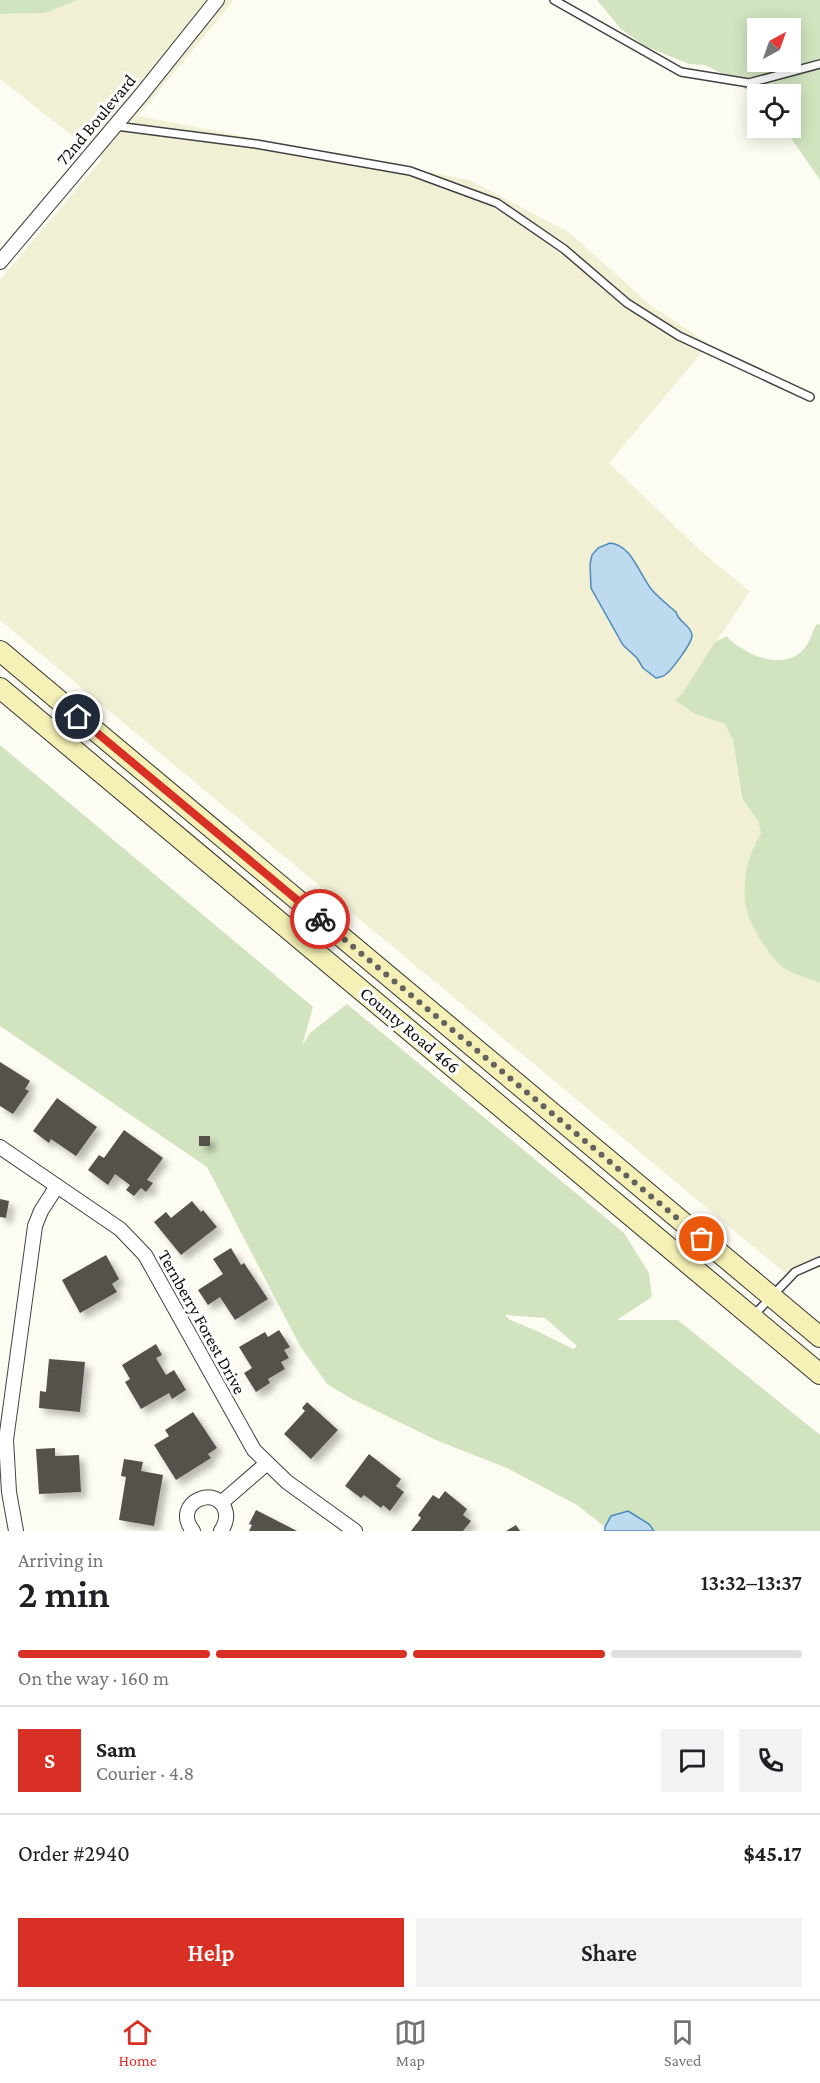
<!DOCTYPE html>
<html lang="en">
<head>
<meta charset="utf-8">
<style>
	:root { --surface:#fff; --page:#f2f2f2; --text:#202124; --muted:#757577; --line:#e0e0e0; --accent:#d93025 }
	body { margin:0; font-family:"Crimson Pro",serif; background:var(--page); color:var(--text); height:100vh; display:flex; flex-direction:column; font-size:22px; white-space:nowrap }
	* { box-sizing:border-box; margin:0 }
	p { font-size:20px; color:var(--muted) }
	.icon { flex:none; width:33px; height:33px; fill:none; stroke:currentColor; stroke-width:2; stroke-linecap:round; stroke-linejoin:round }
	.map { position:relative; height:1531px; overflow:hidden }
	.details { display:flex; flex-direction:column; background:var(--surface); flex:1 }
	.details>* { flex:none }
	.needle { width:39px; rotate:40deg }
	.buttons { position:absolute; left:747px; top:18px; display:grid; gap:12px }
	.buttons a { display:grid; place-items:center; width:54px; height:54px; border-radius:0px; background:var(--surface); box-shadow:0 3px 15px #0003; font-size:30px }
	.pin { position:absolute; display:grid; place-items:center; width:51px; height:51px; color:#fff; margin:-26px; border:3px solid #fff; border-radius:50%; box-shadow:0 2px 6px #0007 }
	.courier { position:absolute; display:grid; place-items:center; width:60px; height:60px; margin:-30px; border:4px solid #d93025; border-radius:50%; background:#fff; color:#222; box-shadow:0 2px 8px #0007 }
	.headline em { font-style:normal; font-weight:600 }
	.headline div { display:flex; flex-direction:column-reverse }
	.headline { display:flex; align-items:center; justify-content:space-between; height:102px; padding:0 18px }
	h1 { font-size:39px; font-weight:600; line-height:45px }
	.bar { display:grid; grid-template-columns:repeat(4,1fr); gap:9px 6px; align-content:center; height:72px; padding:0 18px }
	.bar i { height:8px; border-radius:4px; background:var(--line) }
	.bar .selected { background:var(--accent) }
	.bar p { grid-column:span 4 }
	.line { display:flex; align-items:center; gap:15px; padding:0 18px; border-top:2px solid var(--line) }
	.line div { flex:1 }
	.round { display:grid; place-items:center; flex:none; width:63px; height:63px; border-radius:0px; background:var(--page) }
	.button { display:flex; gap:12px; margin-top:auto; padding:12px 18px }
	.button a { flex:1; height:69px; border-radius:0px; background:var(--accent); color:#fff; font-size:24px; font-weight:600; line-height:69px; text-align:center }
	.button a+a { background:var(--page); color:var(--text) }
	.tabs { display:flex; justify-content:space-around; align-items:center; height:84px; border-top:2px solid var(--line); background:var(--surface); font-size:16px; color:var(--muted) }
	.tabs a { display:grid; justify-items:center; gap:3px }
	.tabs .selected { color:var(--accent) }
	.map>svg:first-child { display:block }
	.farmland { fill:#f1f0d5; fill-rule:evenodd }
	.green { fill:#d1e4bf; fill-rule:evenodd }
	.water { fill:#bddaef; stroke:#4d8bbd; stroke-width:1.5 }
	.building { fill:#56514c; filter:url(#shadow) }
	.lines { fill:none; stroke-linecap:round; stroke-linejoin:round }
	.lane-casing { stroke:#424242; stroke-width:10 }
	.street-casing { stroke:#424242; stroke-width:16 }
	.secondary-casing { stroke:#313131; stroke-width:22 }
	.lane { stroke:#fff; stroke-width:7 }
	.street { stroke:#fff; stroke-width:14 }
	.secondary { stroke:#f5f1b6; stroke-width:20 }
	.done { stroke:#62625e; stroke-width:6; stroke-dasharray:0 10.8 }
	.route { stroke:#d93025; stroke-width:8 }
	.labels { text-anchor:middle; stroke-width:6; stroke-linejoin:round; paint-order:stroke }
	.street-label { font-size:18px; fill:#0f0f0f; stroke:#fff }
</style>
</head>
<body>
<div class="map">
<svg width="820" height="1531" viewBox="0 0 820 1531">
	<defs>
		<filter id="shadow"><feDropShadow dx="5.5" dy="5.5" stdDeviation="3" flood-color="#0004"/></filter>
	</defs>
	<rect width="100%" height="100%" fill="#fdfcf2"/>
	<path class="farmland" d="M78 0H234L138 116 470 180 570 233 650 305 709 344 609 463 703 553 750 591 682 694 675 700 695 714 725 724 733 740 741 799 758 821 761 833 753 846 799 976 820 983V1256L785 1273 0 620V280L102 159 0 79V14L45 13ZM629 553 650 588 689 628 681 655 664 676 656 678 643 669 637 658 623 645 591 588 590 564 592 555Z"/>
	<g class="green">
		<path d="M0 0H78L45 13 0 14Z"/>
		<path d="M597 0H820V180L784 128H790V94H758L757 100 735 80 705 65 689 64 645 46 621 29ZM758 28H790V62H758Z"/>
		<path d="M820 624V983C806 978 785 972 775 960 767 951 753 929 749 917 739 891 747 855 761 833L758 821 742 799 733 740 725 724 695 714 675 700 682 694 715 642 727 636C733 645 741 647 750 653 769 663 796 665 808 643 811 637 813 631 816 625Z"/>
		<path d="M0 745 313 1007 302 1046 310 1033 347 1004 624 1233 649 1273 652 1297 617 1320H678L820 1435V1531H654C639 1512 619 1504 605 1527L577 1505 507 1468 438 1441 352 1399 327 1384 300 1346 207 1167 0 1026ZM505 1315 545 1318 577 1346 573 1349 537 1331 510 1320Z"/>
	</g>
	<g class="water">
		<path d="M610 543C632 545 639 574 652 590 659 598 668 605 676 612 678 622 691 625 692 635 693 642 671 671 665 675 663 677 659 677 656 678L643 668 637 658 623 645 591 588 590 564 592 555 598 548Z"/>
		<path d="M628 1511 649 1524 654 1531H605V1527L611 1516Z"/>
	</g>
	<g class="building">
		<path d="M0 1062 30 1081 25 1089 29 1091 13 1114 0 1106Z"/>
		<path d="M57 1098 97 1127 76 1156 51 1139 49 1143 33 1131Z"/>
		<path d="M124 1130 163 1158 147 1180 153 1183 146 1192 141 1188 134 1196 126 1190 130 1185 115 1174 108 1185 88 1170 99 1155 104 1158Z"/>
		<rect x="199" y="1136" width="11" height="10"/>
		<path d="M0 1199 9 1201 6 1218 0 1217Z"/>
		<path d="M192 1201 201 1212 203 1210 217 1227 181 1255 154 1222 166 1212 171 1218Z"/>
		<path d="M231 1248 241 1265 244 1263 268 1299 235 1320 220 1297 208 1305 198 1290 223 1274 213 1259Z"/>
		<path d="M106 1255 119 1279 112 1284 117 1292 80 1313 62 1280Z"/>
		<path d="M279 1330 290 1347 284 1350 289 1358 281 1362 285 1369 268 1379 270 1383 256 1392 244 1373 252 1368 239 1347 265 1332 268 1337Z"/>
		<path d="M156 1344 162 1355 156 1358 166 1375 174 1370 186 1390 172 1399 169 1393 141 1409 125 1382 130 1379 122 1365Z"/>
		<path d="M49 1359 85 1362 80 1412 39 1408 40 1391 46 1392Z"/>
		<path d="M307 1402 338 1430 311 1459 284 1434 305 1411 302 1408Z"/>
		<path d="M193 1412 217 1448 208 1454 211 1458 176 1480 154 1445 169 1436 165 1430Z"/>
		<path d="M55 1448V1456L79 1455 81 1492 39 1494 36 1449Z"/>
		<path d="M369 1454 401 1479 396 1486 404 1492 390 1511 383 1505 381 1508 364 1495 361 1498 345 1486Z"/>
		<path d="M124 1459 143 1462 141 1471 163 1475 154 1526 119 1520 126 1477 121 1476Z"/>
		<path d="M445 1491 467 1509 463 1515 471 1521 463 1531H411L421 1518 418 1515 433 1495 439 1499Z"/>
		<path d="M256 1510 297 1531H249L252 1525 249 1524Z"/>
		<path d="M516 1525 520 1531H506Z"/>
	</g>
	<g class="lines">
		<defs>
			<g id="lane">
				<path d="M554 0 681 72 749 83 820 64"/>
				<path d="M116 126 256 144 410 171 497 203 564 249 627 303 679 336 810 397"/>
				<path d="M754 1315 795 1272 820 1261"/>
			</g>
			<g id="street">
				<path d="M0 262 141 95 217 0"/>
				<path d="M0 1147 120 1229 145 1255 254 1450 287 1482 355 1531"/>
				<path d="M221 1503 266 1464"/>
				<path d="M16 1531 9 1492 6 1440 35 1226 41 1211 57 1186"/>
				<path d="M193 1531C170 1502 220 1482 226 1513 227 1520 225 1525 221 1531"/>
			</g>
			<g id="secondary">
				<path d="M0 651 820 1337"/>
				<path d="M0 688 820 1374"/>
			</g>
		</defs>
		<use href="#lane" class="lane-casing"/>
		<use href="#street" class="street-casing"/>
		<use href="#secondary" class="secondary-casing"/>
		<use href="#lane" class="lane"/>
		<use href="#street" class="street"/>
		<use href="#secondary" class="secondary"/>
	</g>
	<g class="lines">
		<path class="done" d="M320 919 702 1239"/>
		<path class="route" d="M78 717 320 919"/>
	</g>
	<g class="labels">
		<g class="street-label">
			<text transform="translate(96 120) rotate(-50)" y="6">72nd Boulevard</text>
			<text transform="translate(410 1030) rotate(40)" y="6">County Road 466</text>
			<text transform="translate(202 1322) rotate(61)" y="6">Ternberry Forest Drive</text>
		</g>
	</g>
</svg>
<div class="buttons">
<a><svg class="needle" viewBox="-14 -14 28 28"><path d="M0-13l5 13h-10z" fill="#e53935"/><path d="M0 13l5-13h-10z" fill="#757577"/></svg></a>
<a><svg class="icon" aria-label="locate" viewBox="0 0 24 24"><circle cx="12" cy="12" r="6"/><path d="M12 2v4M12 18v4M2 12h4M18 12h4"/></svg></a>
</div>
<div class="pin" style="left:702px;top:1239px;background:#ea580c"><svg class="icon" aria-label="bag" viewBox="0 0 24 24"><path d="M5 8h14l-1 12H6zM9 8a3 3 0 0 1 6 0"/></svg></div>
<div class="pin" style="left:78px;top:717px;background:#1f2937"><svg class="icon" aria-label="home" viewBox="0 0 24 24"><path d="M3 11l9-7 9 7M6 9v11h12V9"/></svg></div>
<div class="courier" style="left:320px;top:919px"><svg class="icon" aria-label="bike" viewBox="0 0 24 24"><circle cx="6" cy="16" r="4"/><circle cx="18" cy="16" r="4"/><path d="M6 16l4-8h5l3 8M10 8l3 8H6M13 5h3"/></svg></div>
</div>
<section class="details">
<div class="headline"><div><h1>2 min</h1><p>Arriving in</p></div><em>13:32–13:37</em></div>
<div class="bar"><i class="selected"></i><i class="selected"></i><i class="selected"></i><i></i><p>On the way · 160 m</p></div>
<div class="line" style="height:108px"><b class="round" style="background:var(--accent);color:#fff">S</b><div><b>Sam</b><p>Courier · 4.8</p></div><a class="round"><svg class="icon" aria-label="chat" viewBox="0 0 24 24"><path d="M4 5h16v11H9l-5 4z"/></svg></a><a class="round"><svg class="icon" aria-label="phone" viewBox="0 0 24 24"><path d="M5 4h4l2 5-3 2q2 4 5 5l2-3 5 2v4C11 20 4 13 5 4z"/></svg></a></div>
<div class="line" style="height:78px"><div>Order #2940</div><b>$45.17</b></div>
<div class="button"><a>Help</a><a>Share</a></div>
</section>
<nav class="tabs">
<a class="selected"><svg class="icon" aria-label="home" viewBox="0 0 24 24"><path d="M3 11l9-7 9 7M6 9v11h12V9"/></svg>Home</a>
<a><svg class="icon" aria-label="map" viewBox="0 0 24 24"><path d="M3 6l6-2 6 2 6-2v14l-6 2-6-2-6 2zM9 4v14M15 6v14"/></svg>Map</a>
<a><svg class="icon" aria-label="saved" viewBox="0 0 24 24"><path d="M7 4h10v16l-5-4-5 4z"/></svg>Saved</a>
</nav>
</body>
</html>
